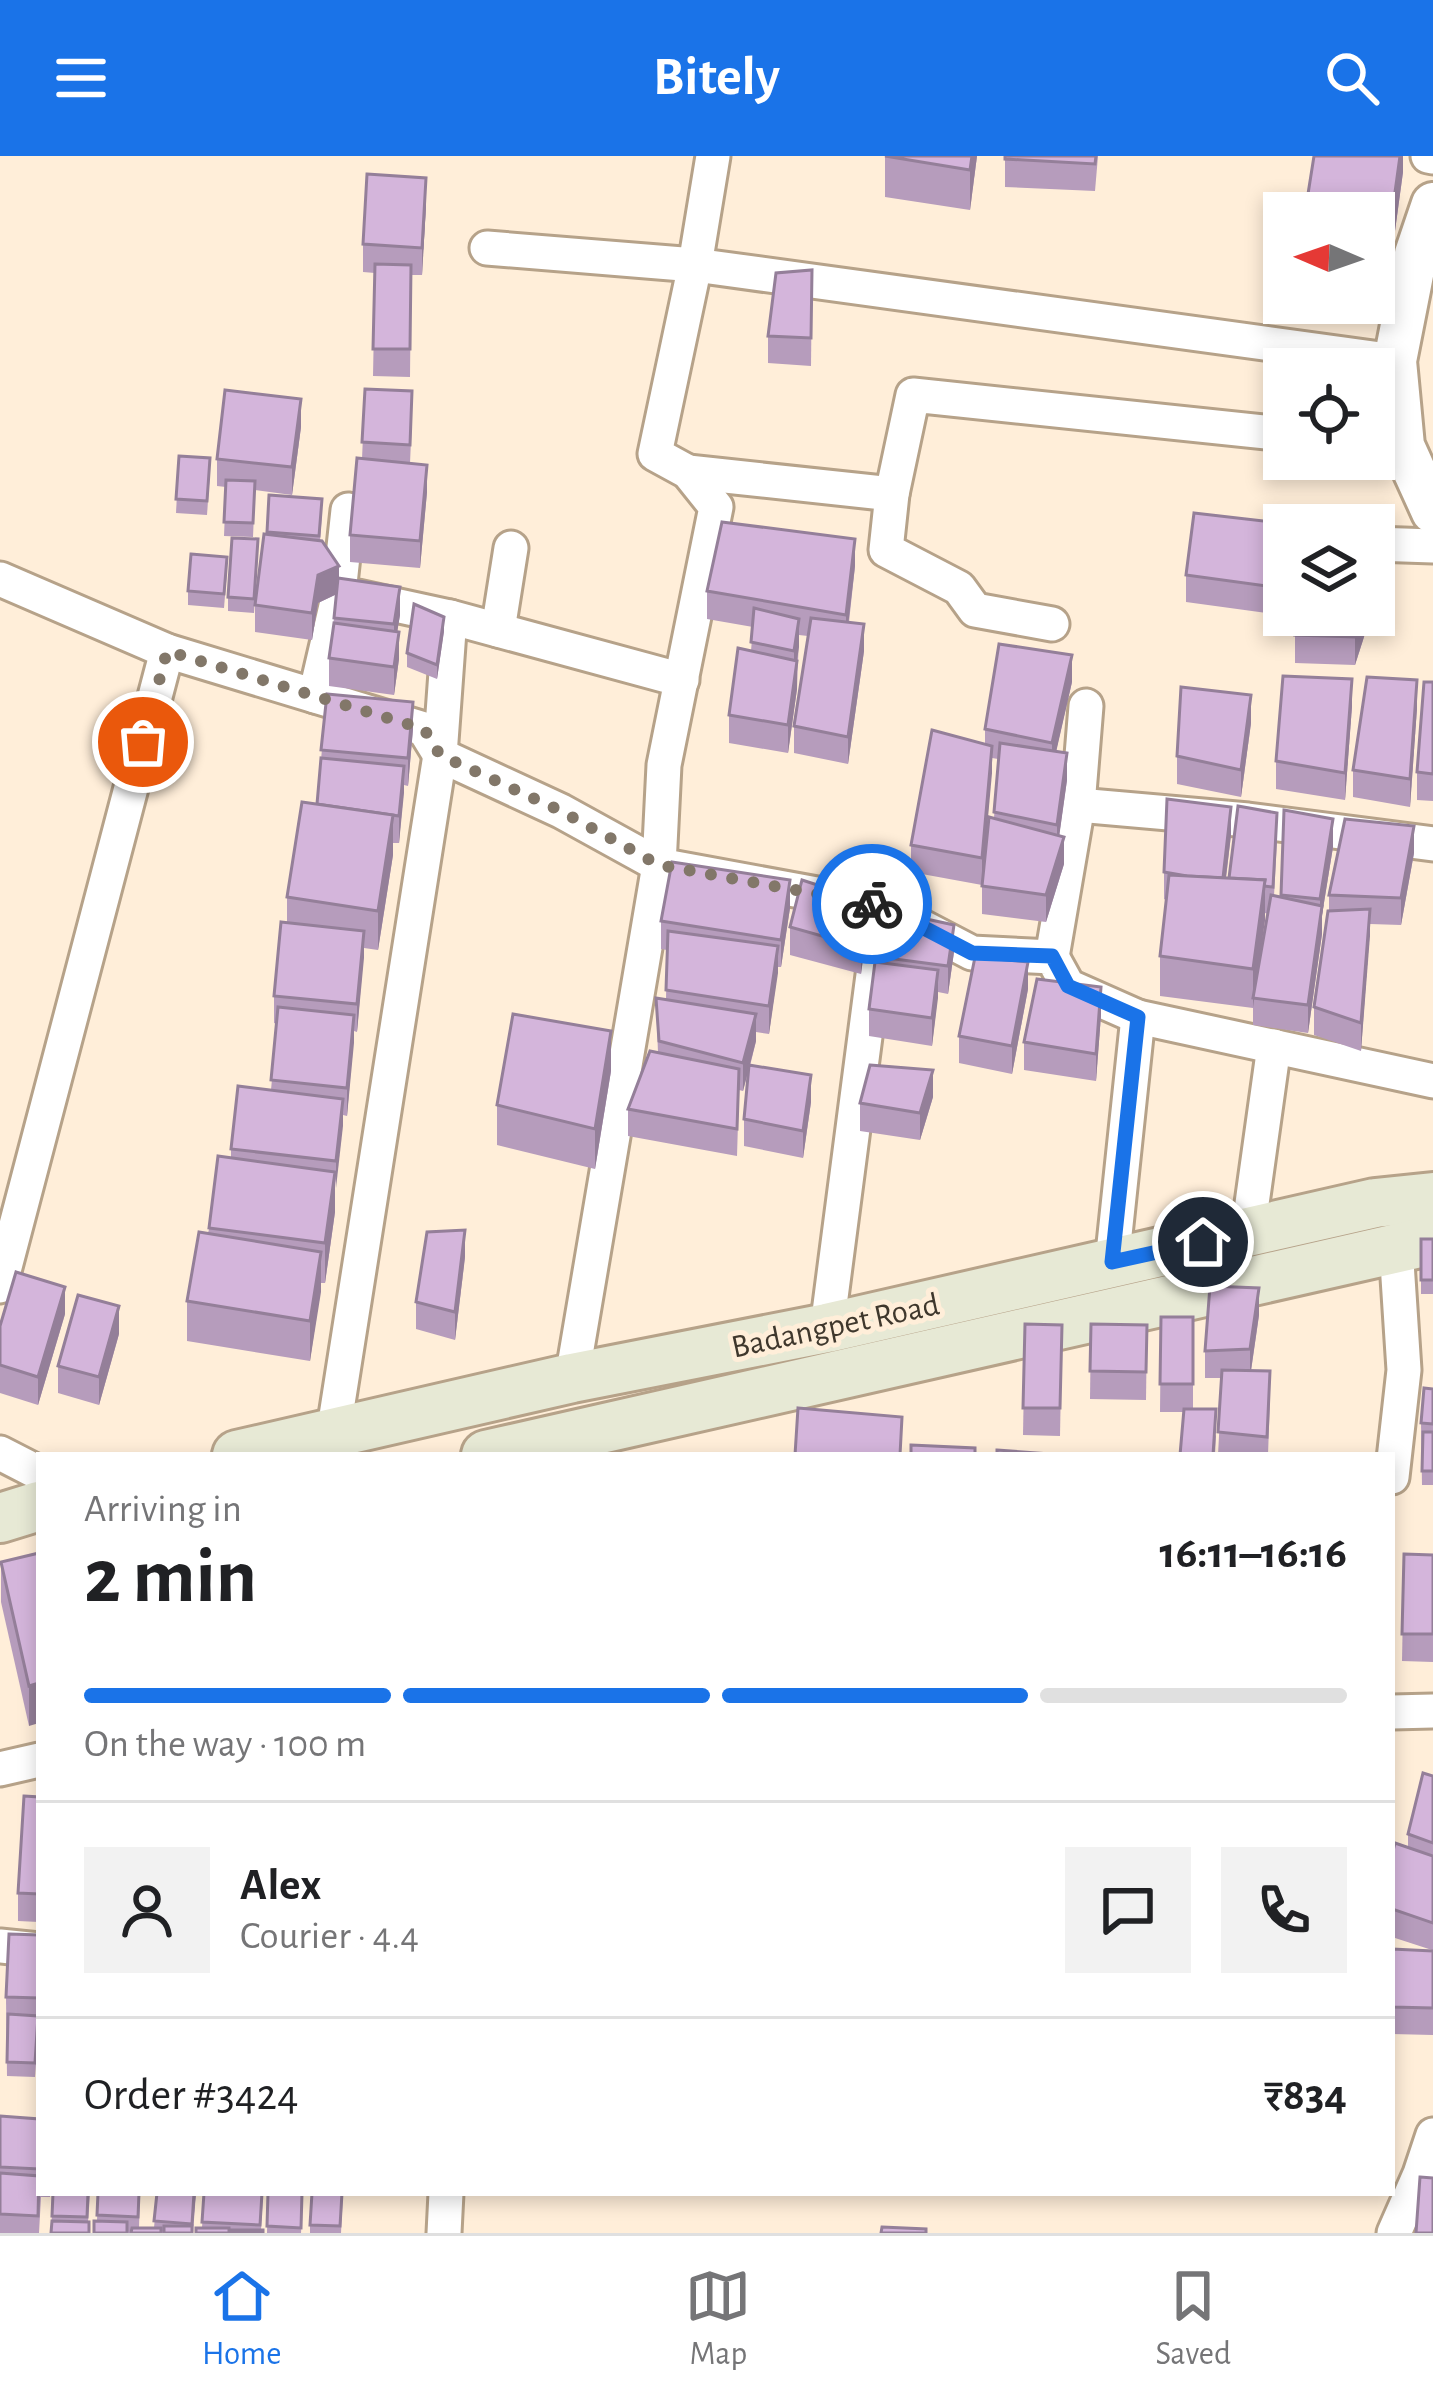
<!DOCTYPE html>
<html lang="en">
<head>
<meta charset="utf-8">
<style>
	:root { --surface:#fff; --page:#f2f2f2; --text:#202124; --muted:#757577; --line:#e0e0e0; --accent:#1a73e8 }
	body { margin:0; font-family:"Alegreya Sans",sans-serif; background:var(--page); color:var(--text); height:100vh; display:flex; flex-direction:column; font-size:45px; white-space:nowrap }
	* { box-sizing:border-box; margin:0 }
	p { font-size:39px; color:var(--muted) }
	.icon { flex:none; width:66px; height:66px; fill:none; stroke:currentColor; stroke-width:2; stroke-linecap:round; stroke-linejoin:round }
	.map { position:relative; flex:1; overflow:hidden }
	.side { position:absolute; left:36px; top:1296px; width:1359px; height:744px; display:flex; flex-direction:column; background:var(--surface); border-radius:0px; box-shadow:0 6px 18px #0003 }
	.side>* { flex:none }
	.needle { width:78px; rotate:272deg }
	.fabs { position:absolute; left:1263px; top:36px; display:grid; gap:24px }
	.fabs a { display:grid; place-items:center; width:132px; height:132px; border-radius:0px; background:var(--surface); box-shadow:0 6px 18px #0003; font-size:60px }
	.pin { position:absolute; display:grid; place-items:center; width:102px; height:102px; color:#fff; margin:-51px; border:6px solid #fff; border-radius:50%; box-shadow:0 3px 12px #0007 }
	.courier { position:absolute; display:grid; place-items:center; width:120px; height:120px; margin:-60px; border:9px solid #1a73e8; border-radius:50%; background:#fff; color:#222; box-shadow:0 3px 15px #0007 }
	.head em { font-style:normal; font-weight:600 }
	.head div { display:flex; flex-direction:column-reverse }
	.head { display:flex; align-items:center; justify-content:space-between; height:204px; padding:0 48px }
	h1 { font-size:78px; font-weight:600; line-height:90px }
	.bar { display:grid; grid-template-columns:repeat(4,1fr); gap:18px 12px; align-content:center; height:144px; padding:0 48px }
	.bar i { height:15px; border-radius:9px; background:var(--line) }
	.bar .current { background:var(--accent) }
	.bar p { grid-column:span 4 }
	.line { display:flex; align-items:center; gap:30px; padding:0 48px; border-top:3px solid var(--line) }
	.line div { flex:1 }
	.round { display:grid; place-items:center; flex:none; width:126px; height:126px; border-radius:0px; background:var(--page) }
	header { display:flex; justify-content:space-between; align-items:center; height:156px; padding:0 48px; background:var(--accent); color:#fff; font-size:54px; font-weight:600 }
	.menu { display:flex; justify-content:space-around; align-items:center; height:168px; border-top:3px solid var(--line); background:var(--surface); font-size:33px; color:var(--muted) }
	.menu a { display:grid; justify-items:center; gap:6px }
	.menu .current { color:var(--accent) }
	.map>svg:first-child { display:block }
	.lines { fill:none; stroke-linecap:round; stroke-linejoin:round }
	.minor-casing { stroke:#b6a289; stroke-width:39 }
	.tertiary-casing { stroke:#b6a289; stroke-width:48 }
	.secondary-casing { stroke:#b6a289; stroke-width:54 }
	.minor { stroke:#fff; stroke-width:33 }
	.tertiary { stroke:#fff; stroke-width:42 }
	.secondary { stroke:#e7e9d5; stroke-width:48 }
	.wall { fill:#b69cbc; fill-rule:evenodd }
	.shaded-wall { fill:#947f99 }
	.building { fill:#d4b5db; stroke:#947f99; stroke-width:3 }
	.done { stroke:#827769; stroke-width:12; stroke-dasharray:0 21.6 }
	.route { stroke:#1a73e8; stroke-width:15 }
	.labels { text-anchor:middle; stroke-width:10; stroke-linejoin:round; paint-order:stroke }
	.street-label { font-size:33px; fill:#3f372c; stroke:#ffeed9 }
</style>
</head>
<body>
<header><svg class="icon" aria-label="menu" viewBox="0 0 24 24"><path d="M4 6h16M4 12h16M4 18h16"/></svg>Bitely<svg class="icon" aria-label="search" viewBox="0 0 24 24"><circle cx="10" cy="10" r="6"/><path d="M15 15l6 6"/></svg></header>
<div class="map">
<svg width="1433" height="2077" viewBox="0 0 1433 2077">
	<rect width="100%" height="100%" fill="#ffeed9"/>
	<g class="lines">
		<defs>
			<g id="minor">
				<path d="M1428 0 1433 1"/>
				<path d="M487 92 695 109 1395 205"/>
				<path d="M688 316 892 338"/>
				<path d="M1374 388 1433 390"/>
				<path d="M0 423 167 495 424 573 440 599 561 655 659 709 882 750 972 797 1052 801 1068 830 1138 861 1433 925"/>
				<path d="M358 441 450 461 682 524"/>
				<path d="M1052 468 975 454 959 432 886 394 892 338 913 239 1284 278"/>
				<path d="M498 474 511 392"/>
				<path d="M315 540 339 437 348 354"/>
				<path d="M1078 649 1248 664 1433 688"/>
				<path d="M1052 801 1078 649 1086 550"/>
				<path d="M1248 1076 1274 890"/>
				<path d="M1112 1107 1138 861"/>
				<path d="M0 1130 167 495"/>
				<path d="M827 1172 882 750"/>
				<path d="M572 1222 659 709 664 609 716 351 688 316 655 298 695 109 713 0"/>
				<path d="M337 1296 333 1279 440 599 450 461"/>
				<path d="M0 1297 39 1317"/>
				<path d="M1392 1321 1404 1214 1396 1091"/>
				<path d="M1392 1556 1433 1555"/>
				<path d="M0 1613 39 1604"/>
				<path d="M0 1790 39 1794"/>
				<path d="M444 2077 446 2037"/>
				<path d="M1394 2077 1420 2018 1433 1979"/>
			</g>
			<path id="tertiary" d="M1433 48 1416 98 1395 205 1403 290 1433 356"/>
			<g id="secondary">
				<path d="M237 1299 572 1222 827 1172 1375 1047 1433 1041"/>
				<path d="M486 1299 1433 1084"/>
				<path d="M0 1362 39 1350"/>
			</g>
		</defs>
		<use href="#minor" class="minor-casing"/>
		<use href="#tertiary" class="tertiary-casing"/>
		<use href="#secondary" class="secondary-casing"/>
		<use href="#minor" class="minor"/>
		<use href="#tertiary" class="tertiary"/>
		<use href="#secondary" class="secondary"/>
	</g>
	<g class="wall">
		<path d="M885 0H977L970 54 885 41Z"/>
		<path d="M1005 0H1098L1095 35 1005 31Z"/>
		<path d="M1403 0V16L1383 163 1297 152V147H1374V57Z"/>
		<path d="M426 50 422 119H411L410 221 373 220 375 117 363 116V88Z"/>
		<path d="M812 114 811 210 768 207V180Z"/>
		<path d="M365 233 412 262 410 307 427 336 420 412 350 406V379L362 303Z"/>
		<path d="M301 271 292 339 255 334 253 381 224 380 226 331 217 330V303Z"/>
		<path d="M179 300 210 316 207 359 176 357Z"/>
		<path d="M269 339 322 357 320 385 339 422 400 459 397 476 399 503 394 539 329 530V502L337 438 318 447 312 484 255 476V449L267 378Z"/>
		<path d="M1284 369 1282 459 1186 446V419Z"/>
		<path d="M258 397 254 457 228 455V441Z"/>
		<path d="M855 410 849 466 864 495 848 608 794 597V570L808 480 799 479 797 533 788 597 729 587V559L751 495 753 471 707 463V435Z"/>
		<path d="M227 415 224 452 188 449V435Z"/>
		<path d="M1371 459 1355 509 1295 507V479Z"/>
		<path d="M444 475 437 523 407 511V497Z"/>
		<path d="M1072 526 1056 595 1067 624 1059 680 1064 708 1046 766 982 758V729L911 716V689L985 588V573ZM992 602 998 603 994 662 984 709Z"/>
		<path d="M1433 526V645L1417 644V616Z"/>
		<path d="M327 538 413 573 408 630 404 629 399 687H393V699L378 794 364 792 357 876 354 875 347 960 343 959 335 1032V1056L325 1127H321L310 1205 187 1185V1145L231 1002V993L271 934 277 868 274 867V840L287 767V741L317 648Z"/>
		<path d="M1352 550 1345 644 1276 633V605Z"/>
		<path d="M1417 552 1410 651 1353 641V614Z"/>
		<path d="M1251 567 1241 641 1177 628V600Z"/>
		<path d="M1284 654 1333 691 1322 759V778L1308 877 1253 869V852L1160 840V800L1166 744 1164 743V716L1231 679 1226 722H1229L1277 684 1274 740 1281 741ZM1265 757 1268 758 1258 809 1265 764Z"/>
		<path d="M1414 697 1401 769 1370 768 1361 895 1314 879V851L1329 755V739Z"/>
		<path d="M790 752 781 811H778L769 878 756 876V885L750 910 811 946 803 1002 744 990V963L748 916 743 935 739 934 737 1000 628 980V953L658 897 656 842 666 843 667 794 661 793V765Z"/>
		<path d="M790 771 867 772 861 818 790 799Z"/>
		<path d="M954 796 948 838 938 836 932 890 869 880V853L887 807V802Z"/>
		<path d="M1028 833 1012 918 959 907V880Z"/>
		<path d="M1101 859 1096 925 1024 914V886Z"/>
		<path d="M611 915 595 1013 497 989V949Z"/>
		<path d="M933 941 920 984 860 975V947Z"/>
		<rect x="1421" y="1083" width="12" height="55"/>
		<path d="M465 1101 455 1184 416 1173V1146Z"/>
		<path d="M65 1158 38 1249 0 1237V1170Z"/>
		<path d="M1259 1159 1251 1215 1270 1243 1268 1299H1218L1222 1222H1205V1195Z"/>
		<path d="M1161 1161H1193V1253L1216 1280 1215 1299H1180L1184 1256H1160Z"/>
		<path d="M1025 1168 1062 1169 1060 1280 1023 1279Z"/>
		<path d="M1091 1168 1147 1169 1146 1244 1090 1243Z"/>
		<path d="M119 1178 99 1249 58 1237V1210Z"/>
		<path d="M1433 1233V1329H1422L1421 1267Z"/>
		<path d="M39 1397 29 1570 1 1446V1406Z"/>
		<path d="M1404 1398 1433 1399V1506L1402 1505Z"/>
		<path d="M1433 1620V1879L1392 1878V1793L1432 1794 1392 1781V1699L1408 1691V1678Z"/>
		<path d="M39 1641V1766L18 1765V1737Z"/>
		<path d="M39 1779V1869L35 1921 7 1920 6 1841Z"/>
		<path d="M0 1960 39 1963V2037H50V2041H41L39 2077H0Z"/>
		<path d="M53 2037H90L88 2066 51 2077Z"/>
		<path d="M98 2037H140L139 2072H154L157 2037H196L193 2077H94L97 2065Z"/>
		<path d="M204 2037H263L261 2074 263 2077H196L202 2072Z"/>
		<path d="M268 2037H303L301 2077H267Z"/>
		<path d="M343 2037 341 2077H310V2069Z"/>
	</g>
	<g class="shaded-wall">
		<path d="M972 0H977L970 54V14Z"/>
		<path d="M1400 0H1403V16L1383 163V123Z"/>
		<path d="M426 22V50L422 119V92Z"/>
		<path d="M301 243V271L292 339V311Z"/>
		<path d="M427 309V336L420 412V385Z"/>
		<path d="M855 383V410L846 487V459Z"/>
		<path d="M1379 409V436L1374 451V423Z"/>
		<path d="M339 410V437L318 447 312 484V457L318 419Z"/>
		<path d="M400 431V459L394 496V468Z"/>
		<path d="M1362 459H1371L1355 509V481Z"/>
		<path d="M444 461V475L437 523V509Z"/>
		<path d="M799 463V491L794 523V495Z"/>
		<path d="M864 468V495L848 608V581Z"/>
		<path d="M399 476V503L394 539V511Z"/>
		<path d="M1072 499V526L1052 614V587Z"/>
		<path d="M797 505V533L788 597V569Z"/>
		<path d="M1352 523V550L1345 644V617Z"/>
		<path d="M1417 524V552L1410 651V623Z"/>
		<path d="M1251 539V567L1241 641V614Z"/>
		<path d="M413 546V573L408 630V602Z"/>
		<path d="M992 590V617L982 729V702Z"/>
		<path d="M1067 597V624L1057 696V669Z"/>
		<path d="M404 610V637L399 687V660Z"/>
		<path d="M1231 651V679L1222 754V726Z"/>
		<path d="M393 659V699L378 794V755Z"/>
		<path d="M1333 663V691L1322 759V778L1308 877V849L1320 764V743Z"/>
		<path d="M1414 670V697L1401 769V742Z"/>
		<path d="M1064 681V708L1046 766V739Z"/>
		<path d="M790 724V752L781 811V784Z"/>
		<path d="M1265 724V764L1253 852V813Z"/>
		<path d="M867 745V772L861 818V791Z"/>
		<path d="M1370 753V780L1361 895V867Z"/>
		<path d="M954 769V796L948 838V810Z"/>
		<path d="M364 775V802L357 876V848Z"/>
		<path d="M778 790V817L769 878V850Z"/>
		<path d="M1028 806V833L1012 918V890Z"/>
		<path d="M938 814V842L932 890V862Z"/>
		<path d="M1101 831V859L1096 925V898Z"/>
		<path d="M756 858V885L743 935V907Z"/>
		<path d="M354 859V887L347 960V932Z"/>
		<path d="M611 875V915L595 1013V973Z"/>
		<path d="M933 914V941L920 984V957Z"/>
		<path d="M811 919V946L803 1002V975Z"/>
		<path d="M343 943V970L336 1032V1005Z"/>
		<path d="M335 1016V1056L325 1127V1087Z"/>
		<path d="M465 1074V1101L455 1184V1156Z"/>
		<path d="M321 1096V1136L310 1205V1165Z"/>
		<path d="M65 1131V1158L38 1249V1221Z"/>
		<path d="M1259 1132V1159L1250 1221V1193Z"/>
		<path d="M119 1150V1178L99 1249V1221Z"/>
		<path d="M39 1527V1567L29 1570V1530Z"/>
		<path d="M194 2037H196L192 2077Z"/>
	</g>
	<g class="building">
		<path d="M885 0H972L970 14Z"/>
		<path d="M1005 0H1096L1095 8 1005 3Z"/>
		<path d="M1314 0H1400L1383 123 1374 122V57H1305Z"/>
		<path d="M367 18 426 22 422 92 363 88Z"/>
		<path d="M375 108 411 109 410 193H373Z"/>
		<path d="M812 114 811 182 768 180 776 117Z"/>
		<path d="M365 233 412 235 410 289 362 286Z"/>
		<path d="M225 234 301 243 292 311 217 303Z"/>
		<path d="M179 300 210 302 207 345 176 343Z"/>
		<path d="M357 302 427 309 420 385 350 379Z"/>
		<path d="M226 324 255 325 253 367 224 366Z"/>
		<path d="M269 339 322 343 319 380 267 376Z"/>
		<path d="M1194 357 1289 368 1284 369 1282 432 1186 419Z"/>
		<path d="M722 366 855 383 846 459 707 435Z"/>
		<path d="M264 378 322 385 339 410 318 419 312 457 255 449Z"/>
		<path d="M232 382 258 383 254 443 228 441Z"/>
		<path d="M191 398 227 401 224 438 188 435Z"/>
		<path d="M338 422 400 431 394 468 334 462Z"/>
		<path d="M414 448 444 461 437 509 407 497Z"/>
		<path d="M754 452 799 463 794 495 751 486Z"/>
		<path d="M1299 459H1362L1355 481 1295 479Z"/>
		<path d="M811 462 864 468 848 581 794 570Z"/>
		<path d="M334 467 399 476 394 511 329 502Z"/>
		<path d="M999 488 1072 499 1052 587 985 573Z"/>
		<path d="M738 492 797 505 788 569 729 559Z"/>
		<path d="M1283 520 1352 523 1345 617 1276 605Z"/>
		<path d="M1367 521 1417 524 1410 623 1353 614Z"/>
		<path d="M1424 526H1433V618L1417 616Z"/>
		<path d="M1181 531 1251 539 1241 614 1177 600Z"/>
		<path d="M327 538 413 546 408 602 321 594Z"/>
		<path d="M932 574 992 590 982 702 911 689Z"/>
		<path d="M1000 587 1067 597 1057 669 994 656Z"/>
		<path d="M321 602 404 610 399 660 317 648Z"/>
		<path d="M1167 643 1231 651 1223 722 1187 720 1164 716Z"/>
		<path d="M302 646 393 659 378 755 287 741Z"/>
		<path d="M1238 650 1277 657 1273 731 1264 730 1265 724 1229 722Z"/>
		<path d="M1284 654 1333 663 1320 743 1281 739Z"/>
		<path d="M989 661 1064 681 1046 739 982 730Z"/>
		<path d="M1345 663 1414 670 1401 742 1329 739Z"/>
		<path d="M672 706 790 724 781 784 661 765Z"/>
		<path d="M1169 719 1265 724 1253 813 1160 800Z"/>
		<path d="M802 724 867 745 861 791 790 771Z"/>
		<path d="M1271 739 1322 750 1308 849 1253 842Z"/>
		<path d="M1370 753 1361 867 1314 851 1328 755Z"/>
		<path d="M894 756 954 769 948 810 887 802Z"/>
		<path d="M281 766 364 775 357 848 274 840Z"/>
		<path d="M668 775 778 790 769 850 666 834Z"/>
		<path d="M975 801 1028 806 1012 890 959 880Z"/>
		<path d="M875 806 938 814 932 862 869 853Z"/>
		<path d="M1037 823 1101 831 1096 898 1024 886Z"/>
		<path d="M656 842 756 858 743 907 659 885Z"/>
		<path d="M278 851 354 859 347 932 271 924Z"/>
		<path d="M513 858 611 875 595 973 497 949Z"/>
		<path d="M650 895 739 913 737 973 628 953Z"/>
		<path d="M749 909 811 919 803 975 744 963Z"/>
		<path d="M870 909 933 914 920 957 860 947Z"/>
		<path d="M238 930 343 943 336 1005 231 993Z"/>
		<path d="M218 1000 335 1016 325 1087 209 1072Z"/>
		<path d="M465 1074 455 1156 416 1146 427 1076Z"/>
		<path d="M199 1076 321 1096 310 1165 187 1145Z"/>
		<rect x="1421" y="1083" width="12" height="41"/>
		<path d="M16 1116 65 1131 38 1221 0 1209V1170Z"/>
		<path d="M1210 1130 1259 1132 1250 1193 1205 1195Z"/>
		<path d="M78 1139 119 1150 99 1221 58 1210Z"/>
		<path d="M1161 1161H1193V1228H1160Z"/>
		<path d="M1025 1168 1062 1169 1060 1252H1023Z"/>
		<path d="M1091 1168 1147 1169 1146 1216 1090 1215Z"/>
		<path d="M1222 1214 1270 1215 1267 1281 1218 1276Z"/>
		<path d="M1424 1232 1433 1233V1268L1421 1267Z"/>
		<path d="M798 1252 902 1261 900 1299H795Z"/>
		<path d="M1184 1253H1216L1213 1299H1180Z"/>
		<path d="M1423 1276H1433V1315H1422Z"/>
		<path d="M911 1289 975 1292V1299H911Z"/>
		<path d="M997 1294 1049 1298V1299H997Z"/>
		<path d="M39 1397V1527L29 1530 1 1406Z"/>
		<path d="M1404 1398 1433 1399V1478H1402Z"/>
		<path d="M1423 1617 1433 1620V1687L1408 1678Z"/>
		<path d="M24 1640 39 1641V1738L18 1737Z"/>
		<path d="M1395 1687 1433 1700V1767L1392 1753V1699Z"/>
		<path d="M9 1778 39 1779V1842L6 1841Z"/>
		<path d="M1392 1793 1433 1795V1852L1392 1851Z"/>
		<path d="M8 1858 38 1860 35 1907 7 1906Z"/>
		<path d="M0 1960 39 1963V2013L0 2011Z"/>
		<path d="M0 2017 39 2020 38 2060 0 2058Z"/>
		<path d="M1420 2021 1433 2022V2077H1416Z"/>
		<path d="M53 2037H88L87 2061 52 2060Z"/>
		<path d="M98 2037H139L138 2061 97 2059Z"/>
		<path d="M157 2037H194L192 2068 154 2065Z"/>
		<path d="M204 2037H262L260 2069 202 2066Z"/>
		<path d="M268 2037H302L301 2072 267 2070Z"/>
		<path d="M312 2037H342L340 2070 310 2069Z"/>
		<path d="M52 2065 89 2066V2077H51Z"/>
		<path d="M94 2065 127 2066V2077H94Z"/>
		<rect x="164" y="2070" width="28" height="7"/>
		<path d="M882 2071 926 2073V2077H881Z"/>
		<path d="M132 2072H161V2077H131Z"/>
		<rect x="196" y="2072" width="33" height="5"/>
		<rect x="231" y="2074" width="32" height="3"/>
	</g>
	<g class="lines">
		<path class="done" d="M143 586 167 495 424 573 440 599 561 655 659 709 872 748"/>
		<path class="route" d="M872 748 882 750 972 797 1052 800 1068 830 1138 861 1112 1106 1203 1086"/>
	</g>
	<g class="labels">
		<g class="street-label">
			<text transform="translate(835 1168) rotate(-12)" y="12">Badangpet Road</text>
		</g>
	</g>
</svg>
<div class="fabs">
<a><svg class="needle" viewBox="-14 -14 28 28"><path d="M0-13l5 13h-10z" fill="#e53935"/><path d="M0 13l5-13h-10z" fill="#757577"/></svg></a>
<a><svg class="icon" aria-label="locate" viewBox="0 0 24 24"><circle cx="12" cy="12" r="6"/><path d="M12 2v4M12 18v4M2 12h4M18 12h4"/></svg></a>
<a><svg class="icon" aria-label="layers" viewBox="0 0 24 24"><path d="M12 4l9 5-9 5-9-5zM3 14l9 5 9-5"/></svg></a>
</div>
<div class="pin" style="left:143px;top:586px;background:#ea580c"><svg class="icon" aria-label="bag" viewBox="0 0 24 24"><path d="M5 8h14l-1 12H6zM9 8a3 3 0 0 1 6 0"/></svg></div>
<div class="pin" style="left:1203px;top:1086px;background:#1f2937"><svg class="icon" aria-label="home" viewBox="0 0 24 24"><path d="M3 11l9-7 9 7M6 9v11h12V9"/></svg></div>
<div class="courier" style="left:872px;top:748px"><svg class="icon" aria-label="bike" viewBox="0 0 24 24"><circle cx="6" cy="16" r="4"/><circle cx="18" cy="16" r="4"/><path d="M6 16l4-8h5l3 8M10 8l3 8H6M13 5h3"/></svg></div>
<section class="side">
<div class="head"><div><h1>2 min</h1><p>Arriving in</p></div><em>16:11–16:16</em></div>
<div class="bar"><i class="current"></i><i class="current"></i><i class="current"></i><i></i><p>On the way · 100 m</p></div>
<div class="line" style="height:216px"><a class="round"><svg class="icon" aria-label="person" viewBox="0 0 24 24"><circle cx="12" cy="8" r="4"/><path d="M4 21q1-7 8-7t8 7"/></svg></a><div><b>Alex</b><p>Courier · 4.4</p></div><a class="round"><svg class="icon" aria-label="chat" viewBox="0 0 24 24"><path d="M4 5h16v11H9l-5 4z"/></svg></a><a class="round"><svg class="icon" aria-label="phone" viewBox="0 0 24 24"><path d="M5 4h4l2 5-3 2q2 4 5 5l2-3 5 2v4C11 20 4 13 5 4z"/></svg></a></div>
<div class="line" style="height:156px"><div>Order #3424</div><b>₹834</b></div>
</section>
</div>
<nav class="menu">
<a class="current"><svg class="icon" aria-label="home" viewBox="0 0 24 24"><path d="M3 11l9-7 9 7M6 9v11h12V9"/></svg>Home</a>
<a><svg class="icon" aria-label="map" viewBox="0 0 24 24"><path d="M3 6l6-2 6 2 6-2v14l-6 2-6-2-6 2zM9 4v14M15 6v14"/></svg>Map</a>
<a><svg class="icon" aria-label="saved" viewBox="0 0 24 24"><path d="M7 4h10v16l-5-4-5 4z"/></svg>Saved</a>
</nav>
</body>
</html>
